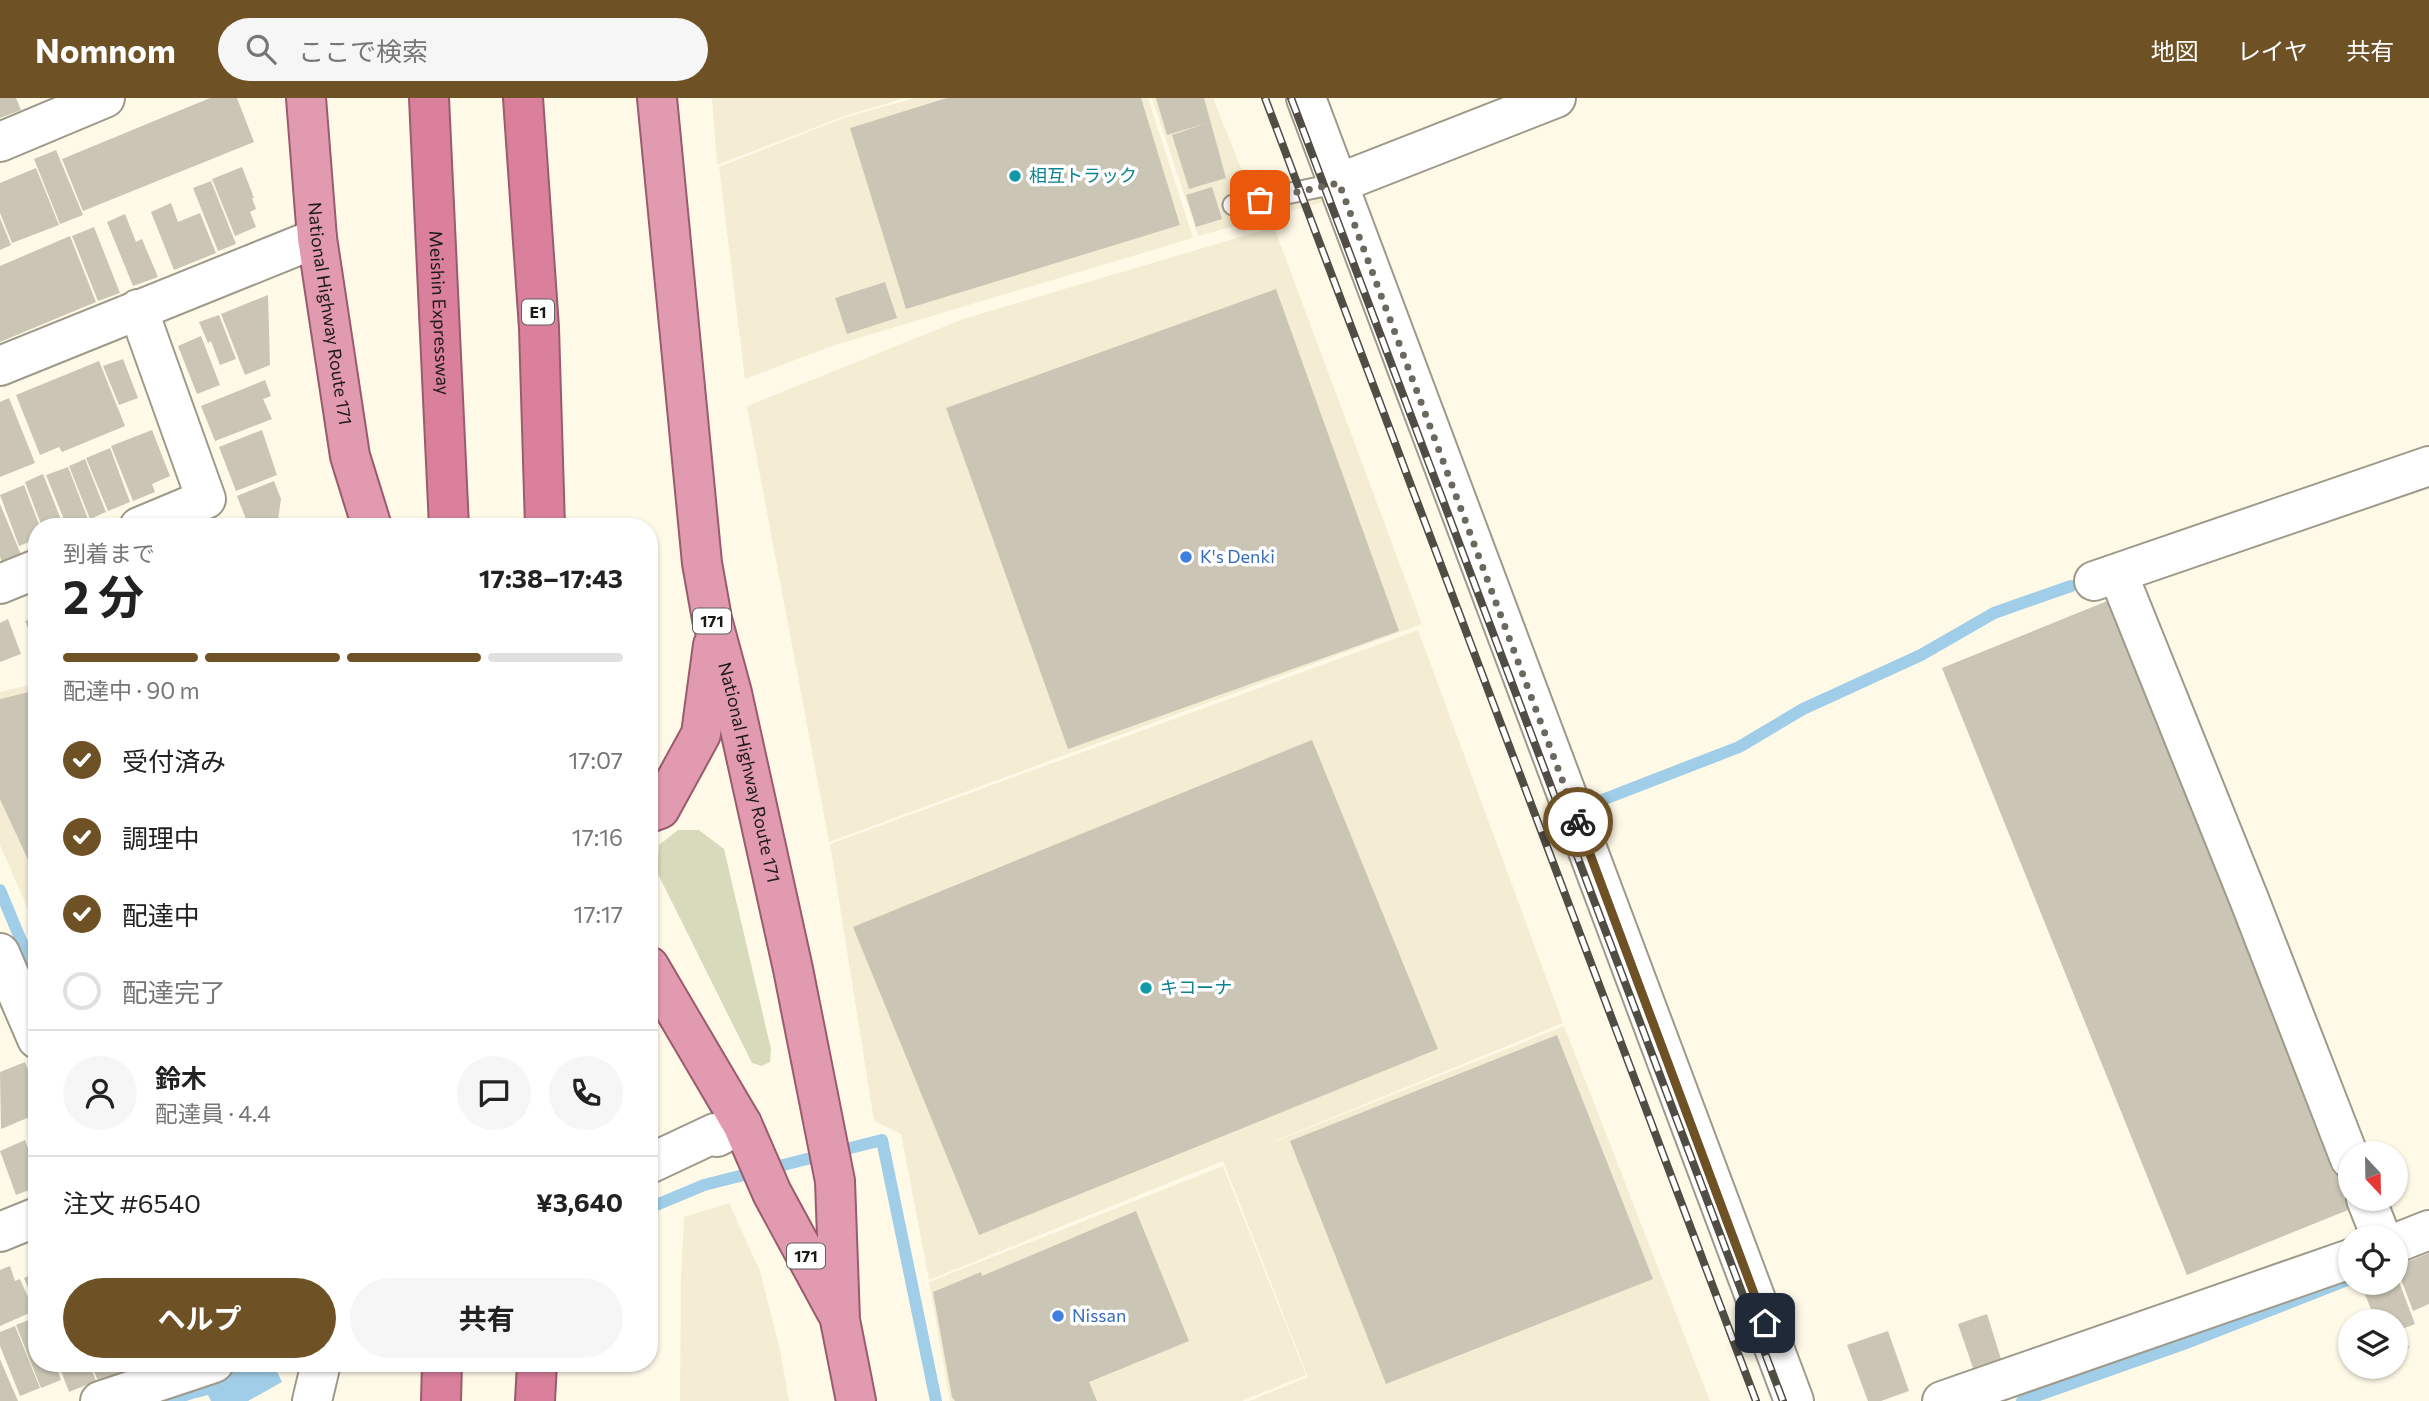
<!DOCTYPE html>
<html lang="ja">
<head>
<meta charset="utf-8">
<style>
	:root { --surface:#fff; --page:#f6f6f6; --text:#222; --muted:#767676; --line:#e0e0e0; --accent:#6e5125 }
	body { margin:0; font-family:Commissioner,"Noto Sans JP",sans-serif; background:var(--page); color:var(--text); height:100vh; display:flex; flex-direction:column; font-size:26px; white-space:nowrap }
	* { box-sizing:border-box; margin:0 }
	p { font-size:23px; color:var(--muted) }
	.icon { flex:none; width:38px; height:38px; fill:none; stroke:currentColor; stroke-width:2; stroke-linecap:round; stroke-linejoin:round }
	.map { position:relative; flex:1; overflow:hidden }
	.details { position:absolute; left:28px; top:420px; width:630px; height:854px; display:flex; flex-direction:column; background:var(--surface); border-radius:28px; box-shadow:0 2px 5px #0004 }
	.details>* { flex:none }
	.needle { width:46px; rotate:158deg }
	.tools { position:absolute; left:2338px; top:1043px; display:grid; gap:14px }
	.tools a { display:grid; place-items:center; width:70px; height:70px; border-radius:50%; background:var(--surface); box-shadow:0 2px 5px #0004; font-size:35px }
	.pin { position:absolute; display:grid; place-items:center; width:60px; height:60px; color:#fff; margin:-30px; border-radius:14px; box-shadow:0 4px 10px #0006 }
	.courier { position:absolute; display:grid; place-items:center; width:70px; height:70px; margin:-35px; border:5px solid #6e5125; border-radius:50%; background:#fff; color:#222; box-shadow:0 2px 9px #0007 }
	.overview em { font-style:normal; font-weight:700 }
	.overview div { display:flex; flex-direction:column-reverse }
	.overview { display:flex; align-items:center; justify-content:space-between; height:119px; padding:0 35px }
	h1 { font-size:46px; font-weight:700; line-height:52px }
	.bar { display:grid; grid-template-columns:repeat(4,1fr); gap:10px 7px; align-content:center; height:84px; padding:0 35px }
	.bar i { height:9px; border-radius:5px; background:var(--line) }
	.bar .current { background:var(--accent) }
	.bar p { grid-column:span 4 }
	.line { display:flex; align-items:center; gap:18px; padding:0 35px; border-top:2px solid var(--line) }
	.line div { flex:1 }
	.round { display:grid; place-items:center; flex:none; width:74px; height:74px; border-radius:37px; background:var(--page) }
	ol { padding:0 35px; list-style:none }
	li { display:flex; align-items:center; gap:21px; height:77px }
	li p { margin-inline-start:auto }
	li .icon { padding:7px; border-radius:50%; background:var(--accent); color:#fff; stroke-width:4 }
	li:last-child { color:var(--muted) }
	li i { width:38px; height:38px; border:4px solid var(--line); border-radius:50% }
	.primary-button { display:flex; gap:14px; margin-top:auto; padding:14px 35px }
	.primary-button a { flex:1; height:80px; border-radius:42px; background:var(--accent); color:#fff; font-size:28px; font-weight:700; line-height:80px; text-align:center }
	.primary-button a+a { background:var(--page); color:var(--text) }
	header { display:flex; align-items:center; gap:42px; box-sizing:border-box; height:98px; padding:0 35px; background:var(--accent); color:#fff }
	header strong { font-size:33px }
	nav { display:flex; gap:38px; margin-inline-start:auto; font-size:24px }
	.search { width:490px; height:63px; background:var(--page); display:flex; align-items:center; gap:18px; box-sizing:border-box; padding:0 24px; border-radius:38px; color:var(--muted); font-size:26px }
	.map>svg:first-child { display:block }
	.built { fill:#f4edd4 }
	.green { fill:#d7dbbb }
	.water { fill:#a0cde7 }
	.lines { fill:none; stroke-linecap:round; stroke-linejoin:round }
	.stream { stroke:#a0cde7; stroke-width:12 }
	.building { fill:#cac5b4 }
	.service-casing { stroke:#9e9989; stroke-width:23 }
	.minor-casing { stroke:#9e9989; stroke-width:42 }
	.tertiary-casing { stroke:#9e9989; stroke-width:42 }
	.trunk-casing { stroke:#985c6c; stroke-width:42 }
	.motorway-casing { stroke:#985c6c; stroke-width:42 }
	.service { stroke:#fff; stroke-width:19 }
	.minor { stroke:#fff; stroke-width:38 }
	.tertiary { stroke:#fff; stroke-width:38 }
	.trunk { stroke:#e29ab0; stroke-width:38 }
	.motorway { stroke:#da809c; stroke-width:38 }
	.rail-casing { stroke:#504d44; stroke-width:8 }
	.rail { stroke:#fff; stroke-width:5; stroke-dasharray:16; stroke-linecap:butt }
	.done { stroke:#6b685e; stroke-width:7; stroke-dasharray:0 12.6 }
	.route { stroke:#6e5125; stroke-width:9 }
	.culture-dot { fill:#0f9aa8; stroke:#fff; stroke-width:2.5 }
	.shop-dot { fill:#3f7fe0; stroke:#fff; stroke-width:2.5 }
	.labels { text-anchor:middle; stroke-width:7; stroke-linejoin:round; paint-order:stroke }
	.shield { fill:#fff; stroke:#605f5a; stroke-width:2 }
	.shield-label { font-size:16px; font-weight:bold; fill:#1c1a14 }
	.culture-label { font-size:18px; fill:#0d838f; stroke:#fff; text-anchor:start }
	.street-label { font-size:18px; fill:#1c1a14; stroke:#fff }
	.shop-label { font-size:18px; fill:#366cbe; stroke:#fff; text-anchor:start }
</style>
</head>
<body>
<header>
<strong>Nomnom</strong>
<div class="search"><svg class="icon" aria-label="search" viewBox="0 0 24 24"><circle cx="10" cy="10" r="6"/><path d="M15 15l6 6"/></svg>ここで検索</div>
<nav><a>地図</a><a>レイヤ</a><a>共有</a></nav>
</header>
<div class="map">
<svg width="2429" height="1303" viewBox="0 0 2429 1303">
	<rect width="100%" height="100%" fill="#fffae8"/>
	<g class="built">
		<path d="M712 0H905L845 18 717 67Z"/>
		<path d="M915 0H1148L1193 140 835 247 745 281 719 69 846 19Z"/>
		<path d="M1152 0H1213L1251 95 1320 80 1328 103 1198 138Z"/>
		<path d="M1274 129 1422 526 829 744 747 308 963 221Z"/>
		<path d="M1418 532 1563 925 1231 1061 1564 928 1710 1303H1249L1308 1279 1223 1063 929 1182 901 1036 874 1023 830 746Z"/>
		<path d="M37 585V832L0 747V594Z"/>
		<path d="M1223 1068 1306 1277 1242 1303H950L929 1184Z"/>
		<path d="M729 1105 760 1173 780 1252 789 1303H680L681 1179 684 1119Z"/>
	</g>
	<path class="green" d="M678 732H699L724 751 771 951 770 964 762 968 752 965 657 774 659 747Z"/>
	<path class="water" d="M242 1265H273L282 1284 248 1303H211L208 1297 197 1300 191 1288 221 1277Z"/>
	<g class="lines">
		<g class="stream">
			<path d="M1602 702 1739 649 1803 611 1921 557 1994 515 2071 488"/>
			<path d="M0 792 37 881"/>
			<path d="M649 1110 704 1087 882 1042 936 1303"/>
			<path d="M168 1303 209 1289"/>
			<path d="M2022 1303 2189 1244 2350 1181"/>
		</g>
	</g>
	<g class="building">
		<path d="M0 0H16L21 12 0 20Z"/>
		<path d="M210 0H237L254 44 83 113 62 61Z"/>
		<path d="M947 0H1141L1180 127 906 211 850 30Z"/>
		<path d="M1156 0H1204L1226 80 1189 91 1172 37 1207 25 1167 37Z"/>
		<path d="M56 52 83 117 60 126 34 61Z"/>
		<path d="M242 69 254 100H252L256 111 250 114 256 129 235 138 212 81Z"/>
		<path d="M36 70 59 127 12 145 0 115V85Z"/>
		<path d="M211 83 236 146 218 153 193 90Z"/>
		<path d="M1212 89 1222 121 1196 129 1186 97Z"/>
		<path d="M171 105 178 124 200 115 216 155 174 172 151 114Z"/>
		<path d="M125 116 136 144 142 141 158 179 133 188 107 124Z"/>
		<path d="M0 120 11 147 0 152Z"/>
		<path d="M94 129 120 195 98 203 72 138Z"/>
		<path d="M70 138 96 204 0 244V168Z"/>
		<path d="M885 184 897 220 847 236 835 200Z"/>
		<path d="M1276 191 1399 533 1068 651 946 310Z"/>
		<path d="M268 197 270 267 245 277 221 216Z"/>
		<path d="M219 217 236 261 220 267 211 243 208 245 199 224Z"/>
		<path d="M201 238 220 287 197 296 178 248Z"/>
		<path d="M123 261 138 300 119 307 103 268Z"/>
		<path d="M99 263 125 328 62 354 59 349 40 357 16 297Z"/>
		<path d="M265 282 271 298 263 301 272 321 215 343 201 308Z"/>
		<path d="M9 300 35 365 0 379V304Z"/>
		<path d="M152 332 170 378 152 386 155 394 133 403 111 348Z"/>
		<path d="M262 332 277 377 236 393 219 349Z"/>
		<path d="M110 350 130 404 108 413 86 360Z"/>
		<path d="M85 361 106 414 90 421 69 368Z"/>
		<path d="M68 369 88 421 67 429 46 377Z"/>
		<path d="M43 376 64 429H42L25 384Z"/>
		<path d="M274 383 281 401 277 429H249L237 398Z"/>
		<path d="M24 387 40 429H37V441L19 448 0 397Z"/>
		<path d="M0 406 22 459 3 467 0 459Z"/>
		<path d="M2117 499 2350 1075V1101L2363 1106 2187 1177 1942 570Z"/>
		<path d="M37 519V551L25 523Z"/>
		<path d="M8 521 21 556 0 564V525Z"/>
		<path d="M37 592V781L0 701V601Z"/>
		<path d="M1312 642 1438 951 979 1137 853 829Z"/>
		<path d="M1557 937 1653 1181 1386 1286 1290 1043Z"/>
		<path d="M25 964 37 994V1016L1 1031 0 974Z"/>
		<path d="M25 1042 29 1053 37 1050V1089L16 1097 0 1053Z"/>
		<path d="M1136 1113 1189 1243 1089 1284 1097 1303H955L952 1299 933 1194 981 1174 982 1178Z"/>
		<path d="M2429 1155V1206L2413 1213 2396 1168Z"/>
		<path d="M10 1168 15 1183 20 1181 34 1213 0 1228V1172Z"/>
		<path d="M37 1174V1211L24 1180Z"/>
		<path d="M2396 1176 2415 1226 2402 1231 2409 1250 2396 1255V1223H2376L2361 1187 2396 1185Z"/>
		<path d="M1987 1216 2001 1261 1973 1270 1958 1226Z"/>
		<path d="M36 1219 37 1265H55L61 1282 41 1290 16 1227Z"/>
		<path d="M15 1228 40 1290 20 1298 0 1248V1234Z"/>
		<path d="M1888 1233 1909 1293 1881 1303H1868L1847 1247Z"/>
		<path d="M0 1261 5 1273 18 1303H0Z"/>
		<path d="M58 1265H89L96 1283 69 1294Z"/>
		<path d="M91 1265H132L134 1272 99 1286Z"/>
	</g>
	<g class="lines">
		<defs>
			<path id="service" d="M1233 107 1339 85"/>
			<g id="minor">
				<path d="M0 44 105 0"/>
				<path d="M1339 85 1556 0"/>
				<path d="M138 211 206 401 139 429"/>
				<path d="M0 268 317 140"/>
				<path d="M2118 476 2249 801 2350 1061"/>
				<path d="M2094 483 2429 368"/>
				<path d="M0 486 37 471"/>
				<path d="M0 855 37 941"/>
				<path d="M649 1066 715 1035 717 1039 742 1026"/>
				<path d="M2366 1101 2381 1139"/>
				<path d="M0 1134 37 1119"/>
				<path d="M2396 1145 2429 1132"/>
				<path d="M100 1303 214 1265"/>
				<path d="M1942 1303 2350 1161"/>
			</g>
			<g id="tertiary">
				<path d="M1306 0 1794 1303"/>
				<path d="M312 1303 321 1265"/>
			</g>
			<g id="trunk">
				<path id="s1" d="M306 0 317 140 350 358 372 429"/>
				<path id="s2" d="M657 0 702 465 712 521 732 595 793 871 835 1083 840 1222 856 1303"/>
				<path d="M649 715 660 711 701 636 713 547"/>
				<path d="M649 868 742 1026 772 1095 836 1213"/>
			</g>
			<g id="motorway">
				<path id="s3" d="M429 0 449 429"/>
				<path d="M523 0 539 230 545 429"/>
				<path d="M441 1303 442 1265"/>
				<path d="M535 1303 537 1265"/>
			</g>
		</defs>
		<use href="#service" class="service-casing"/>
		<use href="#minor" class="minor-casing"/>
		<use href="#tertiary" class="tertiary-casing"/>
		<use href="#trunk" class="trunk-casing"/>
		<use href="#motorway" class="motorway-casing"/>
		<use href="#service" class="service"/>
		<use href="#minor" class="minor"/>
		<use href="#tertiary" class="tertiary"/>
		<use href="#trunk" class="trunk"/>
		<use href="#motorway" class="motorway"/>
		<defs>
			<g id="rail">
				<path d="M1265 0 1756 1303"/>
				<path d="M1291 0 1783 1303"/>
			</g>
		</defs>
		<use href="#rail" class="rail-casing"/>
		<use href="#rail" class="rail"/>
	</g>
	<g class="lines">
		<path class="done" d="M1260 102 1339 85 1578 724"/>
		<path class="route" d="M1578 724 1765 1225"/>
	</g>
	<g class="culture-dot">
		<circle cx="1015" cy="78" r="7"/>
		<circle cx="1146" cy="890" r="7"/>
	</g>
	<g class="shop-dot">
		<circle cx="1186" cy="459" r="7"/>
		<circle cx="1058" cy="1218" r="7"/>
	</g>
	<g class="labels">
		<g class="shield">
			<rect x="522" y="201.5" width="32" height="25" rx="5"/>
			<rect x="693" y="510.5" width="38" height="25" rx="5"/>
			<rect x="787" y="1145.5" width="38" height="25" rx="5"/>
		</g>
		<g class="shield-label">
			<text x="538" y="220">E1</text>
			<text x="712" y="529">171</text>
			<text x="806" y="1164">171</text>
		</g>
		<g class="culture-label">
			<text x="1029" y="84">相互トラック</text>
			<text x="1160" y="896">キコーナ</text>
		</g>
		<g class="street-label">
			<text dy="6" stroke="none"><textPath href="#s3" startOffset="215">Meishin Expressway</textPath></text>
			<text dy="6" stroke="none"><textPath href="#s1" startOffset="217">National Highway Route 171</textPath></text>
			<text dy="6" stroke="none"><textPath href="#s2" startOffset="682">National Highway Route 171</textPath></text>
		</g>
		<g class="shop-label">
			<text x="1200" y="465">K's Denki</text>
			<text x="1072" y="1224">Nissan</text>
		</g>
	</g>
</svg>
<div class="tools">
<a><svg class="needle" viewBox="-14 -14 28 28"><path d="M0-13l5 13h-10z" fill="#e53935"/><path d="M0 13l5-13h-10z" fill="#767676"/></svg></a>
<a><svg class="icon" aria-label="locate" viewBox="0 0 24 24"><circle cx="12" cy="12" r="6"/><path d="M12 2v4M12 18v4M2 12h4M18 12h4"/></svg></a>
<a><svg class="icon" aria-label="layers" viewBox="0 0 24 24"><path d="M12 4l9 5-9 5-9-5zM3 14l9 5 9-5"/></svg></a>
</div>
<div class="pin" style="left:1260px;top:102px;background:#ea580c"><svg class="icon" aria-label="bag" viewBox="0 0 24 24"><path d="M5 8h14l-1 12H6zM9 8a3 3 0 0 1 6 0"/></svg></div>
<div class="pin" style="left:1765px;top:1225px;background:#1f2937"><svg class="icon" aria-label="home" viewBox="0 0 24 24"><path d="M3 11l9-7 9 7M6 9v11h12V9"/></svg></div>
<div class="courier" style="left:1578px;top:724px"><svg class="icon" aria-label="bike" viewBox="0 0 24 24"><circle cx="6" cy="16" r="4"/><circle cx="18" cy="16" r="4"/><path d="M6 16l4-8h5l3 8M10 8l3 8H6M13 5h3"/></svg></div>
<section class="details">
<div class="overview"><div><h1>2 分</h1><p>到着まで</p></div><em>17:38–17:43</em></div>
<div class="bar"><i class="current"></i><i class="current"></i><i class="current"></i><i></i><p>配達中 · 90 m</p></div>
<ol>
<li><svg class="icon" aria-label="check" viewBox="0 0 24 24"><path d="M5 12l5 5 9-10"/></svg>受付済み<p>17:07</p></li>
<li><svg class="icon" aria-label="check" viewBox="0 0 24 24"><path d="M5 12l5 5 9-10"/></svg>調理中<p>17:16</p></li>
<li><svg class="icon" aria-label="check" viewBox="0 0 24 24"><path d="M5 12l5 5 9-10"/></svg>配達中<p>17:17</p></li>
<li><i></i>配達完了</li>
</ol>
<div class="line" style="height:126px"><a class="round"><svg class="icon" aria-label="person" viewBox="0 0 24 24"><circle cx="12" cy="8" r="4"/><path d="M4 21q1-7 8-7t8 7"/></svg></a><div><b>鈴木</b><p>配達員 · 4.4</p></div><a class="round"><svg class="icon" aria-label="chat" viewBox="0 0 24 24"><path d="M4 5h16v11H9l-5 4z"/></svg></a><a class="round"><svg class="icon" aria-label="phone" viewBox="0 0 24 24"><path d="M5 4h4l2 5-3 2q2 4 5 5l2-3 5 2v4C11 20 4 13 5 4z"/></svg></a></div>
<div class="line" style="height:91px"><div>注文 #6540</div><b>¥3,640</b></div>
<div class="primary-button"><a>ヘルプ</a><a>共有</a></div>
</section>
</div>
</body>
</html>
